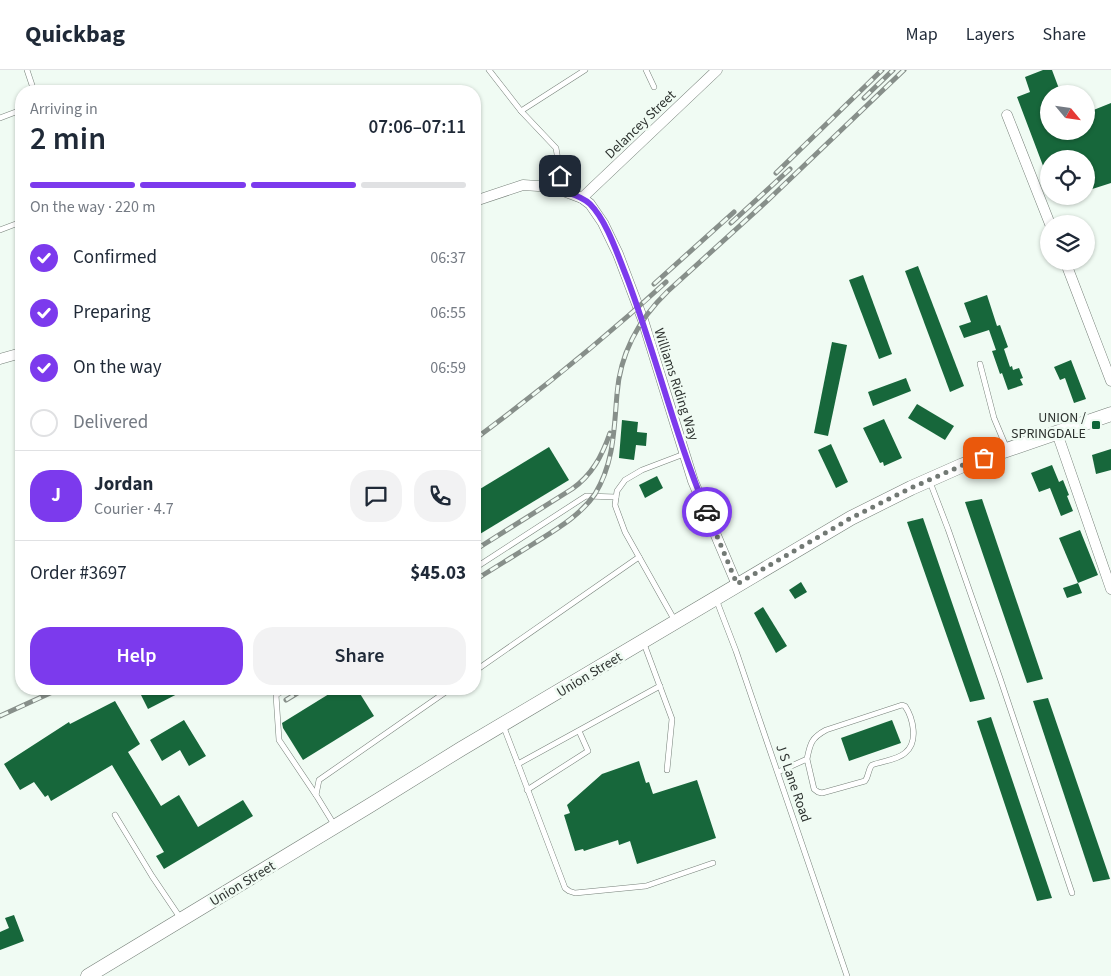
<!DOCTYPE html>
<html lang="en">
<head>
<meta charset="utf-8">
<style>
	:root { --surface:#fff; --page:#f2f2f3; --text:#1f2937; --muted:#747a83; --line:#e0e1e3; --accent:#7c3aed }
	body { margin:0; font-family:"Source Sans 3",sans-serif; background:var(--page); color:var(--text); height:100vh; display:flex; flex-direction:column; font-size:19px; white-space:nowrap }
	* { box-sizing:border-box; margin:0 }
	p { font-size:16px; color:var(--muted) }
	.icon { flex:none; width:28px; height:28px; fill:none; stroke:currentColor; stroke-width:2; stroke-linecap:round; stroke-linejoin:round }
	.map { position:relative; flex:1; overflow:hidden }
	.drawer { position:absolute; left:15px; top:15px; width:466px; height:610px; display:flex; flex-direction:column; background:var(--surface); border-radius:20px; box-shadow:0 1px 4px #0004 }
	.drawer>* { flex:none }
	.needle { width:32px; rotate:119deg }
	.buttons { position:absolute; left:1040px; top:15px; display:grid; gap:10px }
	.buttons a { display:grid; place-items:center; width:55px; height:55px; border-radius:50%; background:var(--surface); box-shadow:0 1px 4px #0004; font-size:25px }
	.pin { position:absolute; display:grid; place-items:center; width:42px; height:42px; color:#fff; margin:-21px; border-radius:10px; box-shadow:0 2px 8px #0006 }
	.courier { position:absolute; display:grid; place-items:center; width:50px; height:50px; margin:-25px; border:4px solid #7c3aed; border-radius:50%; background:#fff; color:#222; box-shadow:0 1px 6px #0007 }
	.summary em { font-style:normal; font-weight:600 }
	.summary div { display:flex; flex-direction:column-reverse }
	.summary { display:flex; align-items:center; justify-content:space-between; height:85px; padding:0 15px }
	h1 { font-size:32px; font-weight:600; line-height:38px }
	.bar { display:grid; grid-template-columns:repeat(4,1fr); gap:8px 5px; align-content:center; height:60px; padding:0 15px }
	.bar i { height:6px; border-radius:4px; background:var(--line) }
	.bar .selected { background:var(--accent) }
	.bar p { grid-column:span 4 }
	.line { display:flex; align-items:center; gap:12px; padding:0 15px; border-top:1px solid var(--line) }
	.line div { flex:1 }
	.round { display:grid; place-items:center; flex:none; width:52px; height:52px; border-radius:20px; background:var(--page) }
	ol { padding:0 15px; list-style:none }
	li { display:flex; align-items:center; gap:15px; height:55px }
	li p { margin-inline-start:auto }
	li .icon { padding:5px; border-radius:50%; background:var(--accent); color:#fff; stroke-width:4 }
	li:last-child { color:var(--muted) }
	li i { width:28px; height:28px; border:2px solid var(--line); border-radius:50% }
	.cta { display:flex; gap:10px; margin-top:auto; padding:10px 15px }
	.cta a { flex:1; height:58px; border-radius:20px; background:var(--accent); color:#fff; font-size:20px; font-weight:600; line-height:58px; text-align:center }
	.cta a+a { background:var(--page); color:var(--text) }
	header { display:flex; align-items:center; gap:30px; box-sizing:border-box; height:70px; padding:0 25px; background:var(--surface); border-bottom:1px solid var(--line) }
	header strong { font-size:24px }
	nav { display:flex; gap:28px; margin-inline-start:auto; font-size:18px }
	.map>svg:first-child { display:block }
	.building { fill:#17673b }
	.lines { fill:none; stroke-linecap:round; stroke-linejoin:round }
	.service-casing { stroke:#768079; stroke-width:6 }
	.minor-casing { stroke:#768079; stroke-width:11 }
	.secondary-casing { stroke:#768079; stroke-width:15 }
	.service { stroke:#fff; stroke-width:5 }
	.minor { stroke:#fff; stroke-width:10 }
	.secondary { stroke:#fff; stroke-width:14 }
	.rail-casing { stroke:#878f8a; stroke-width:5 }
	.rail { stroke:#f0fbf3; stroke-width:3; stroke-dasharray:9; stroke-linecap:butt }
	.done { stroke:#727974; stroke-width:5; stroke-dasharray:0 9 }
	.route { stroke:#7c3aed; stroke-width:6 }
	.poi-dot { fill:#0e6639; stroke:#f0fbf3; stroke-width:2 }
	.labels { text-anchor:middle; stroke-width:5; stroke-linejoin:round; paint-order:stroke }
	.street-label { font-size:14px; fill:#2e3330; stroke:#f0fbf3 }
	.poi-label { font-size:14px; fill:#2e3330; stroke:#f0fbf3; text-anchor:end }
</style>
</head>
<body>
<header>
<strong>Quickbag</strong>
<nav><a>Map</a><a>Layers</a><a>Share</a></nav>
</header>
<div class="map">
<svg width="1111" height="906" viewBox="0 0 1111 906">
	<rect width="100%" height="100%" fill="#f0fbf3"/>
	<g class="building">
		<path d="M1043 0H1052L1061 24H1049V61H1086V43L1111 33V113L1086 121V89H1049V109H1048L1017 27 1030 22 1025 7Z"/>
		<path d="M918 196 964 316 950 322 905 201Z"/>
		<path d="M863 205 892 284 879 289 849 210Z"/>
		<path d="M987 225 997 256 1000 255 1008 277 1004 279 1010 297 1012 296 1013 300 1019 298 1023 308 1020 309 1023 315 1008 320 1002 303 1000 304 992 281 996 280 989 260 964 268 959 256 971 252 964 233Z"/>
		<path d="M832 272 847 275 828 366 814 363Z"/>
		<path d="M1071 290 1086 329 1074 333 1065 308 1060 310 1054 297Z"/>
		<path d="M906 308 911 321 873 336 868 322Z"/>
		<path d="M917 334 954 356 945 370 908 348Z"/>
		<path d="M884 349 902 388 884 396 883 392 880 393 863 358Z"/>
		<path d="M622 350 638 352 637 362 647 363 646 376 636 375 634 390 619 388Z"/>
		<path d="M831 374 848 412 836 418 818 380Z"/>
		<path d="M549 377 569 410 475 467V422Z"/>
		<path d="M1111 379V400L1096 404 1092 385Z"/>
		<path d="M1052 395 1059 412 1063 410 1069 425 1067 426 1073 441 1061 446 1050 418 1039 422 1031 403Z"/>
		<path d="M657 406 663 418 645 428 639 415Z"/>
		<path d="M982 429 1043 609 1027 613 965 432Z"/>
		<path d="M923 448 985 629 970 632 907 452Z"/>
		<path d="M1080 460 1098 505 1078 513 1059 468Z"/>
		<path d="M801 512 807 522 795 529 789 520Z"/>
		<path d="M1078 513 1082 523 1067 528 1063 518Z"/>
		<path d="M763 537 787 576 776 583 754 543Z"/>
		<path d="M138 619H187L148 639Z"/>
		<path d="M337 619H357L374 646 303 690 283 658 282 653Z"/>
		<path d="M1048 628 1110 809 1093 812 1033 631Z"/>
		<path d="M115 631 140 674 128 682 161 736 179 725 198 757 243 730 253 746 164 799 156 786 164 782 112 695 51 731 48 725 45 727 34 712 20 720 4 694 69 652 70 654Z"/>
		<path d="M991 647 1052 828 1037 831 977 651Z"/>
		<path d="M184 650 206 686 189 696 180 680 162 691 150 670Z"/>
		<path d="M892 650 901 673 849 691 841 668Z"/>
		<path d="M639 691 646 713 649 712 653 724 697 710 716 768 637 794 630 771 619 775 618 770 584 781 583 779 575 781 564 745 570 743 567 735 602 704Z"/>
		<path d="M14 845 24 871 0 880V862L9 858 5 848Z"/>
	</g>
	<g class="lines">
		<defs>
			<g id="service">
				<path d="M27 0 34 21"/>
				<path d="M489 0 521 41 556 78 563 120"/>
				<path d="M646 0 654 17"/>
				<path d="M521 41 585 0"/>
				<path d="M0 48 21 40"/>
				<path d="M0 160 21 152"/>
				<path d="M980 294 994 348 1007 379"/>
				<path d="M930 412 948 459 1000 608 1072 823"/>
				<path d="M475 498 586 426 616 427"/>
				<path d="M716 529 736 581 847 906"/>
				<path d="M675 551 625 462 615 435 617 421 625 410 642 400 684 384"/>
				<path d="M643 571 672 649 667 700"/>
				<path d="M475 601 639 487"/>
				<path d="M286 619 276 625 279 670 316 725"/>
				<path d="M503 655 518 694 660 616"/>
				<path d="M518 694 565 818 569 821 575 823 646 816 713 793"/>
				<path d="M778 702 807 689C810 674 811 668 826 660L902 635 905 636C913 648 919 672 905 683 897 690 883 691 872 695 868 699 869 706 865 711L822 723 818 722 814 719 807 689"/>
				<path d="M527 720 588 681 579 661"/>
				<path d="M115 745 152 806 181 849"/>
				<path d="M335 756 316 725 319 710 450 619"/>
			</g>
			<g id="minor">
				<path d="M1007 45 1050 154"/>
				<path d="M582 128 717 0"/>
				<path d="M475 131 523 115 553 117 582 128 590 134 603 153 618 184 643 250 693 411 737 515"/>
				<path d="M1065 191 1111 311"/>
				<path d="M0 289 21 283"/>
				<path d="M1057 363 1111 519"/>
			</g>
			<path id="secondary" d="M88 906 369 736 461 679 851 448 911 418 963 395 1111 344"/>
		</defs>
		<use href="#service" class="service-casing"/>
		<use href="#minor" class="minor-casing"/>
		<use href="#secondary" class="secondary-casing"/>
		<use href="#service" class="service"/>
		<use href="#minor" class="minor"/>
		<use href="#secondary" class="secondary"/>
		<defs>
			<g id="rail">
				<path d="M864 28 893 0"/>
				<path d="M776 103 882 0"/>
				<path d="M731 153 790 99"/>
				<path d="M654 214 734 142"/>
				<path d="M475 369C541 320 605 268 666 212"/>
				<path d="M475 480 572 419C592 405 602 386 610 363"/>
				<path d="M475 510C494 498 514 486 533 474 555 460 580 446 595 424 614 393 614 359 617 324 620 284 639 249 668 221L766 132 904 0"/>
				<path d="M286 630 304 619"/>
				<path d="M0 646 59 619"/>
			</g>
		</defs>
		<use href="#rail" class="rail-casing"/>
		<use href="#rail" class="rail"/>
	</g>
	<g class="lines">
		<path class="done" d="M707 442 737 514 851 448 911 418 963 395 984 388"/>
		<path class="route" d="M560 106 563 121C572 124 583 127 590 134 607 151 618 186 627 208 656 285 675 366 707 442"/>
	</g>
	<rect class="poi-dot" x="1091" y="350" width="10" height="10" rx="2.5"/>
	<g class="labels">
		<g class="street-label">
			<text transform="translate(640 54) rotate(-44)" y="5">Delancey Street</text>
			<text transform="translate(677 314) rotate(72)" y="5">Williams Riding Way</text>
			<text transform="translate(589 604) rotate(-31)" y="5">Union Street</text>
			<text transform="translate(794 713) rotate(71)" y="5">J S Lane Road</text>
			<text transform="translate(242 813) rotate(-31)" y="5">Union Street</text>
		</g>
		<g class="poi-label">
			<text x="1086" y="352">UNION /<tspan x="1086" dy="16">SPRINGDALE</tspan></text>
		</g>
	</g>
</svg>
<div class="buttons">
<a><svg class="needle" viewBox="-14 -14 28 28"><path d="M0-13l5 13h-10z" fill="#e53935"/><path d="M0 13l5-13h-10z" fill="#747a83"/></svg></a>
<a><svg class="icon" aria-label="locate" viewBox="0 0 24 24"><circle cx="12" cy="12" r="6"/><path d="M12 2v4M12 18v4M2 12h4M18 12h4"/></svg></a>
<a><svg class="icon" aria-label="layers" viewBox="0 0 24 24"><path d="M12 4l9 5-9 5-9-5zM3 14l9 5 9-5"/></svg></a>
</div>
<div class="pin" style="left:984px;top:388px;background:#ea580c"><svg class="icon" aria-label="bag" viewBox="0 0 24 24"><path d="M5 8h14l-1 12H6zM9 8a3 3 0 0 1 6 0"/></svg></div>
<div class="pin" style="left:560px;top:106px;background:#1f2937"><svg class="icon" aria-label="home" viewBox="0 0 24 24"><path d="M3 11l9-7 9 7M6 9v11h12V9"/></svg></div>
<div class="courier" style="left:707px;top:442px"><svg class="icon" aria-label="car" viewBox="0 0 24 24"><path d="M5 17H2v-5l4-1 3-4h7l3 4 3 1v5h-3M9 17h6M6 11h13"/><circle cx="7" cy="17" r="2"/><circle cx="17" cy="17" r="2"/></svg></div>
<section class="drawer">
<div class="summary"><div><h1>2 min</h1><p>Arriving in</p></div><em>07:06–07:11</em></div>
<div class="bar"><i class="selected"></i><i class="selected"></i><i class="selected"></i><i></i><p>On the way · 220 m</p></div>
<ol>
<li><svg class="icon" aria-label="check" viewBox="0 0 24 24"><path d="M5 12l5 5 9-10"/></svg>Confirmed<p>06:37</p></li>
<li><svg class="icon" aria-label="check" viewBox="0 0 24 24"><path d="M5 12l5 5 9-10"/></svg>Preparing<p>06:55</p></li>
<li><svg class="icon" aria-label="check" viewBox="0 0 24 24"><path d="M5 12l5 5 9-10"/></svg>On the way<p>06:59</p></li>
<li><i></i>Delivered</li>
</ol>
<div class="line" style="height:90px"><b class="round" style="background:var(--accent);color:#fff">J</b><div><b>Jordan</b><p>Courier · 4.7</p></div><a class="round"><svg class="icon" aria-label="chat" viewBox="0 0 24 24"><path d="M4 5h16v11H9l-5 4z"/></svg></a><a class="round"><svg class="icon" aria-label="phone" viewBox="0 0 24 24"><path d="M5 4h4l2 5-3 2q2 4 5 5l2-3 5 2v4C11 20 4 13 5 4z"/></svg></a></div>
<div class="line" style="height:65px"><div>Order #3697</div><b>$45.03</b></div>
<div class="cta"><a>Help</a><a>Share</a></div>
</section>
</div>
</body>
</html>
